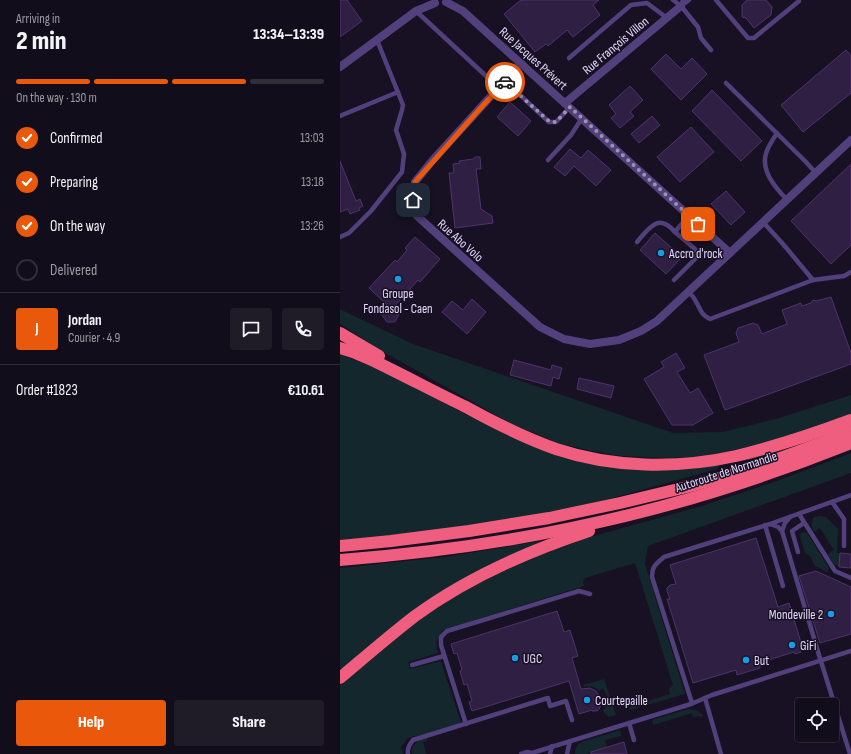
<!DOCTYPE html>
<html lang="en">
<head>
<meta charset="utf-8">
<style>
	:root { --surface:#120d1a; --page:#1f1b27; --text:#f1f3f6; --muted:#9c9ca2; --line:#312d39; --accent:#ea580c }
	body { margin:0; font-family:"Sofia Sans Condensed",sans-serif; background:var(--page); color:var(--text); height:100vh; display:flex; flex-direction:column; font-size:15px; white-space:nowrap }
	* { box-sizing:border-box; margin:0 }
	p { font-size:13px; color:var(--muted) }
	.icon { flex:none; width:22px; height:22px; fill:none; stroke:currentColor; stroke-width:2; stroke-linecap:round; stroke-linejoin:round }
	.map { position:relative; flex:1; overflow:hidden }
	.panel { display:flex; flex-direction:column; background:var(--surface); width:340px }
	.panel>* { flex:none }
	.buttons { position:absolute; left:455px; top:698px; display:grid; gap:8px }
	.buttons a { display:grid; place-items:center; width:44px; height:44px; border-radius:4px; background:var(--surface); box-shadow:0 1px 3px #0004,0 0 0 1px var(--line); font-size:20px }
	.pin { position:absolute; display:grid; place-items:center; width:34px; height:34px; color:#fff; margin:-17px; border-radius:8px; box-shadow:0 2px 6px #0006 }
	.courier { position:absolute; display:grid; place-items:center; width:40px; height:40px; margin:-20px; border:3px solid #ea580c; border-radius:50%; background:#fff; color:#222; box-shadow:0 1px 5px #0007 }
	.overview em { font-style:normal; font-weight:800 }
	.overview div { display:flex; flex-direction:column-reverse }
	.overview { display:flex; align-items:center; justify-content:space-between; height:68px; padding:0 16px }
	h1 { font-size:26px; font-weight:800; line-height:30px }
	.bar { display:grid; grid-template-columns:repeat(4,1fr); gap:6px 4px; align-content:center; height:48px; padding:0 16px }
	.bar i { height:5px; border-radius:3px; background:var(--line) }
	.bar .current { background:var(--accent) }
	.bar p { grid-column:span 4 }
	.line { display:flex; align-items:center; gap:10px; padding:0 16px; border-top:1px solid var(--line) }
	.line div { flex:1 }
	.round { display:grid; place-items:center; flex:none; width:42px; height:42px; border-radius:4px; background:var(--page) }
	ol { padding:0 16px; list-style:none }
	li { display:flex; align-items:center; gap:12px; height:44px }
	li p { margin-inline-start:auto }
	li .icon { padding:4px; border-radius:50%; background:var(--accent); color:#fff; stroke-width:4 }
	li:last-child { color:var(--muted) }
	li i { width:22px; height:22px; border:2px solid var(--line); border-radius:50% }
	.cta { display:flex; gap:8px; margin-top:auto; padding:8px 16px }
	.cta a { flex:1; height:46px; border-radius:4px; background:var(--accent); color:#fff; font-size:16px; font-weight:800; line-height:46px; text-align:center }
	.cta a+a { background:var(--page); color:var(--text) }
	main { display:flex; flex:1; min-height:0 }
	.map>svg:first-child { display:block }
	.green { fill:#14272c }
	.building { fill:#2f1f42; stroke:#4d336c }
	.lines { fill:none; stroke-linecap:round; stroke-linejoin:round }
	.lane { stroke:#52407d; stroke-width:4.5 }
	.street { stroke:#52407d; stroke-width:8 }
	.highway { stroke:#ef5e7e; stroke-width:12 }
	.done { stroke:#9d92af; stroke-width:4; stroke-dasharray:0 7.2 }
	.route { stroke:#ea580c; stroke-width:5 }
	.poi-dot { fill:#179de6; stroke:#181123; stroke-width:1.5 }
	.labels { text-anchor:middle; stroke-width:3; stroke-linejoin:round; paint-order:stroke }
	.street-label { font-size:13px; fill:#e4d7fb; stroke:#181123 }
	.poi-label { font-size:13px; fill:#e4d7fb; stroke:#181123; text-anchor:start }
</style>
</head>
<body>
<main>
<section class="panel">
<div class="overview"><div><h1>2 min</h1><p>Arriving in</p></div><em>13:34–13:39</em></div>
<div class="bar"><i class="current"></i><i class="current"></i><i class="current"></i><i></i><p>On the way · 130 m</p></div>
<ol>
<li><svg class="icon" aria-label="check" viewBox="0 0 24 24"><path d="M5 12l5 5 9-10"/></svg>Confirmed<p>13:03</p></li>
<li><svg class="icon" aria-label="check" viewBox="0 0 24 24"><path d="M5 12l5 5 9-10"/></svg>Preparing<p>13:18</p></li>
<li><svg class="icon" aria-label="check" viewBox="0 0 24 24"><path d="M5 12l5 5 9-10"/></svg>On the way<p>13:26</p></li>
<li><i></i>Delivered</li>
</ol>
<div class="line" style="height:72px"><b class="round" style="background:var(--accent);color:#fff">J</b><div><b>Jordan</b><p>Courier · 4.9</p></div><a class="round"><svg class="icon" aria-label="chat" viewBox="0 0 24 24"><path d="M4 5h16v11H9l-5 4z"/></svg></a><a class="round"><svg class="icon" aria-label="phone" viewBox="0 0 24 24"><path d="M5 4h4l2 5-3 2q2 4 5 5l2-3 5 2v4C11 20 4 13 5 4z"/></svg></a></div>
<div class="line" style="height:52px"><div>Order #1823</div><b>€10.61</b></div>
<div class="cta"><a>Help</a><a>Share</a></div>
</section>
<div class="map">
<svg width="511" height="754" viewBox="0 0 511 754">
	<rect width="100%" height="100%" fill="#181123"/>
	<g class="green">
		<path d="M0 309 12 315 73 344 333 433 383 432 439 418 511 395V414L426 443 386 452 354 457 323 458 282 456 252 451 218 443 170 423 40 350 0 324Z"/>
		<path d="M0 354 35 368 60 379 121 412 158 429 232 457 381 463 377 469 258 502 189 516 52 537 0 541Z"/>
		<path d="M511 453V473L308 546 305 564 345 694 290 710 289 707 330 694 329 689 333 685 295 563 245 578 243 582 244 586 103 630 96 642 98 653 68 662 70 669 101 661 121 723 85 734 68 738 61 747 63 754H0V685L58 634 101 604 141 580 179 562 232 542 362 506 434 482Z"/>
		<path d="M479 516 486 517 498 529 497 553H500L499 567 494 564 488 554 494 550 480 528 474 532C471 526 471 523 474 517Z"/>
		<path d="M464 532 467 533 489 568 487 572 475 566 470 556 465 553 460 536 461 533Z"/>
		<path d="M201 541V542L176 554 0 672V568L105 557Z"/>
		<path d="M264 679 276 715 269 717 263 711C268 704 268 696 263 688L259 691C254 686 251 685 244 687L243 685Z"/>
		<path d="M348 709C354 709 358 711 363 715L361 717 358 716 353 717 352 713 313 725 312 720Z"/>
		<path d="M280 730 281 736 265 740 267 747 246 754H235C235 748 237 745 242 742Z"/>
		<path d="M87 738V741L83 742 86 754H72C71 744 78 740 87 738Z"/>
	</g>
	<g class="building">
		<path d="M0 0H7L22 21 0 37Z"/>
		<path d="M181 0H259L253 5 260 15 233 37 227 30 208 46 206 44 195 52 164 14Z"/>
		<path d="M407 0H426L432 7 431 15 414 28 406 18 402 17V5Z"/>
		<path d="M506 50 511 56V93L463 132 441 105Z"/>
		<path d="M326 54 341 69 352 58 367 74 341 100 311 69Z"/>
		<path d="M290 86 303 100 290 112 294 116 280 128 271 118 276 114 269 105Z"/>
		<path d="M372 90 422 141 401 161 352 111Z"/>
		<path d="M170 102 191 121 178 136 157 117Z"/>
		<path d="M312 116 320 125 299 143 291 134Z"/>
		<path d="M351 127 374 152 340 182 317 157Z"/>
		<path d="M230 149 241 158 248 150 271 170 256 186 234 166 225 176 214 167Z"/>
		<path d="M135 157H140L141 169H136L141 209 152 216 153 223 115 228 109 173H114L113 164 120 163 119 161 133 159Z"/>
		<path d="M0 161 16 201 20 199 23 206 19 208 20 210 10 214 8 209 0 212Z"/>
		<path d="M511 164V245L491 264 451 221Z"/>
		<path d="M386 191 405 212 391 225 371 204Z"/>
		<path d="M315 233 342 257 326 274 300 250Z"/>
		<path d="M75 237 100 259 80 282 78 280 54 307 59 314 55 322H47L42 315 47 305 29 288 55 260 57 262 67 250 65 248Z"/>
		<path d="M491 297 511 353V364L385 410 364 355 399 342 396 333 398 328 413 323 418 325 422 334 447 324 442 310 461 303 462 306 471 303 473 300 476 301Z"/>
		<path d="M132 299 146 312 127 334 102 312 112 301 123 310Z"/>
		<path d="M336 353 345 368 337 372 350 393 358 388 373 413 353 425H332L304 379 324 367 321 362Z"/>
		<path d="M174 360 211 370 212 365 222 368 219 379 213 377 211 386 170 375Z"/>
		<path d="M239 378 274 386 271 398 237 389Z"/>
		<path d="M416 538 438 607 449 603 463 649 460 650 461 652 455 654 454 652 419 663 420 668 397 675 396 670 353 683 327 599H330L327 591V588L330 585 336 584 330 565Z"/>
		<path d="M500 553 511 554V568L499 567Z"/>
		<path d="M476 571 511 587V634L480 643 459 576Z"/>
		<path d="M217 611 224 632 230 630 238 656 232 658 241 689 250 688 256 691 260 697V708L257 711H252V710L239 714 229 681 132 711 129 702 132 701 127 684 124 685 120 671 122 670 117 653 114 654 111 644Z"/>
		<path d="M284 742 287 754H251V752Z"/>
	</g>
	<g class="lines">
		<g class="lane">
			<path d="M333 0 341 6 343 0"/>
			<path d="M349 0 341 6 358 27 361 38 371 50"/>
			<path d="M376 0 408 38H414L459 1V0"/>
			<path d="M76 11 159 88"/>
			<path d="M229 58 291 5 307 3 327 18"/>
			<path d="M165 81 209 122H216L230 107"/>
			<path d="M386 83 465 161 476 173"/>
			<path d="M0 116 58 92"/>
			<path d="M437 133C432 141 424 152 425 162 425 176 438 190 447 200"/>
			<path d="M208 160 231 135 242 118"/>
			<path d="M423 222 443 244 473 280"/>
			<path d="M0 237 9 233 31 211 62 172 64 154 56 130 62 110 63 105 37 40"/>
			<path d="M297 242C303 235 315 218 325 224 329 225 332 229 335 232"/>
			<path d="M334 280 355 259 357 254 355 249 335 232 349 215"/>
			<path d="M349 292C351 295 354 297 355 300 361 309 360 314 370 319L473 280 504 276 511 272"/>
			<path d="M492 502 504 519V546"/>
			<path d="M459 514 495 571 511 578"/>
			<path d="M430 524 438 527 442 531 479 655 510 754"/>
			<path d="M425 525 443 586"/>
			<path d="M442 531 445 523 450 517"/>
			<path d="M458 552 452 531 464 523"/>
			<path d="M72 665 104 656"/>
			<path d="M365 698 381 754"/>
			<path d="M352 703 312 577C312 566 316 564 324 557L430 524 511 495"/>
			<path d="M289 723 294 740"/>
			<path d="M126 724 101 645V637L107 631 239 591 250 594"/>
			<path d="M68 754C67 748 70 744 73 740L208 698 210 706 226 701 232 720"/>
			<path d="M181 754 187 752 192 753 351 704 372 695 511 651"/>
			<path d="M210 754 212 746"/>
			<path d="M227 754 230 741"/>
		</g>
		<g class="street">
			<path d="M106 2 123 11 390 253"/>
			<path d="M181 63 92 161 75 182 73 200 76 215 200 327 224 339 250 344 279 340 301 331 317 321 511 140"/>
			<path d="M0 67 76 11 95 3"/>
			<path d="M225 103 341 6"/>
		</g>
		<g class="highway">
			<path d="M0 333 39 356"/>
			<path d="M0 348 13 352 34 361C65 376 95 392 126 407 155 423 185 438 216 449 273 468 337 469 396 456 435 447 473 434 511 420"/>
			<path d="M0 546 51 541 129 531 209 518 280 503 351 486 404 471 457 452 511 432"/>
			<path d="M0 560C77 554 155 544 231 528 326 509 421 479 511 443"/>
			<path d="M0 678C25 657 49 636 75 616 127 578 188 551 249 531"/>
		</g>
	</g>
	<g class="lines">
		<path class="done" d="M165 82 210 122H216L230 107 358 224"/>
		<path class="route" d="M73 200 75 182 137 112 159 88 165 82"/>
	</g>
	<g class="poi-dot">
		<circle cx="321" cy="253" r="4"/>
		<circle cx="58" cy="279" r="4"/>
		<circle cx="491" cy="614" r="4"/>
		<circle cx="452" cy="645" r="4"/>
		<circle cx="175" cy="658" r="4"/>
		<circle cx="406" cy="660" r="4"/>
		<circle cx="247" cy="700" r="4"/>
	</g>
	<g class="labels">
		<g class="street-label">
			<text transform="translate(275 45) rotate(-40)" y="5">Rue François Villon</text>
			<text transform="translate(194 58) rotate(42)" y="5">Rue Jacques Prévert</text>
			<text transform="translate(121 240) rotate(42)" y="5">Rue Abo Volo</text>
			<text transform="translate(386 471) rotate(-18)" y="5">Autoroute de Normandie</text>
		</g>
		<g class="poi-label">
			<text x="329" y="258">Accro d'rock</text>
			<text x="58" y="298" text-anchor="middle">Groupe<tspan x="58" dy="15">Fondasol - Caen</tspan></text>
			<text x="483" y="619" text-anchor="end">Mondeville 2</text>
			<text x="460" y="650">GiFi</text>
			<text x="183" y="663">UGC</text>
			<text x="414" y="665">But</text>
			<text x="255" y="705">Courtepaille</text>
		</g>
	</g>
</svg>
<div class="buttons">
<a><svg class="icon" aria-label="locate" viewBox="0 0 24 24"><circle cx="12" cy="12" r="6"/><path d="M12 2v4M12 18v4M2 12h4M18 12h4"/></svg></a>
</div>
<div class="pin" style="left:358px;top:224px;background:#ea580c"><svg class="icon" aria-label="bag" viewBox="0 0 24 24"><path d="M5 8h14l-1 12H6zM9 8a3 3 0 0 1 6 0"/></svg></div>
<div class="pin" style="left:73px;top:200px;background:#1f2937"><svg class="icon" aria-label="home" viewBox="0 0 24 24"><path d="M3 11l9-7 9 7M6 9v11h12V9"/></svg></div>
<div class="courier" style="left:165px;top:82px"><svg class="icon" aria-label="car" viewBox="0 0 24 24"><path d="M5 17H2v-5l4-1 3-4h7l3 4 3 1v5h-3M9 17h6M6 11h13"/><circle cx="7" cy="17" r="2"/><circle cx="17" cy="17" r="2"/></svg></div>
</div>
</main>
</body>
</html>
